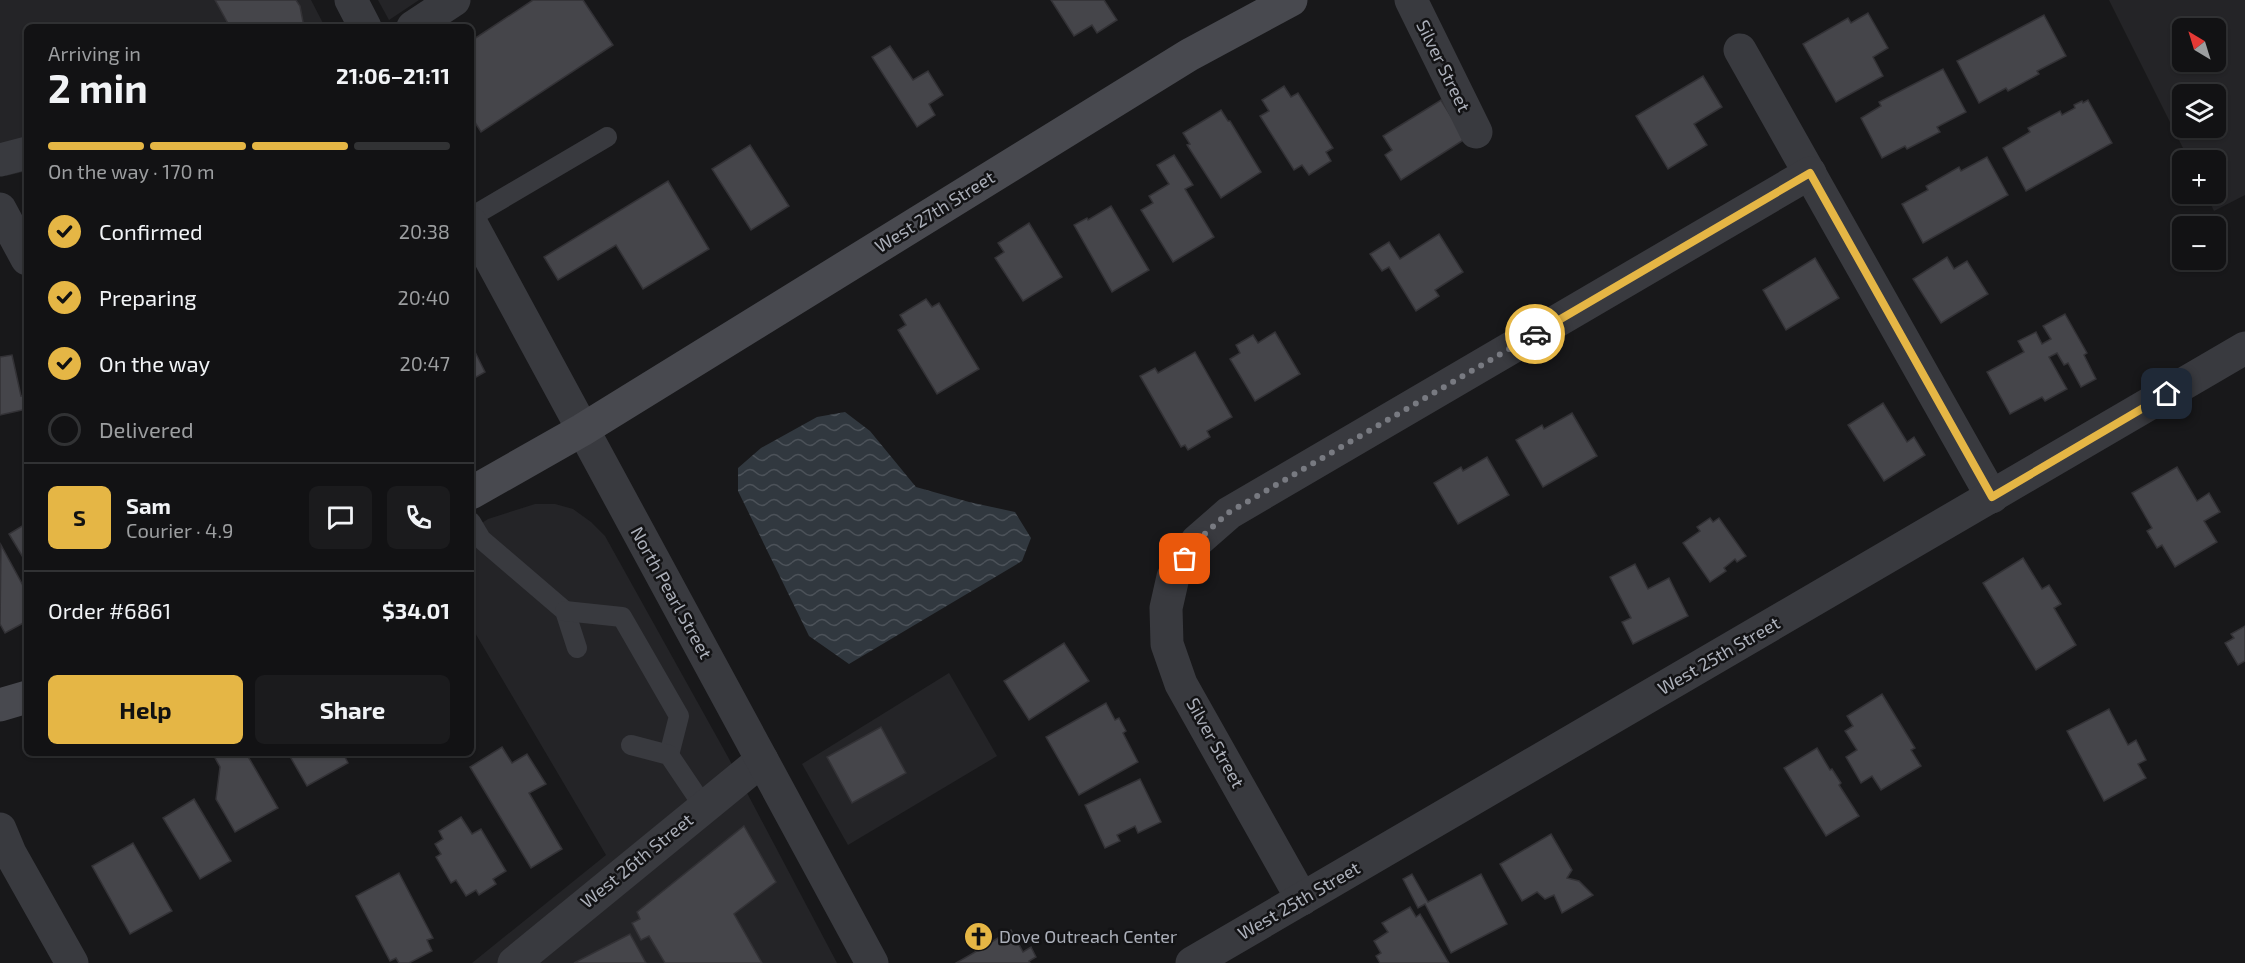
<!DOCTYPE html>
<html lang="en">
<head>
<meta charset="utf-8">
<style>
	:root { --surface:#121214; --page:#1b1b1d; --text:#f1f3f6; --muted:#9c9ea0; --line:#313234; --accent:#e5b645 }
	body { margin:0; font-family:"Exo 2",sans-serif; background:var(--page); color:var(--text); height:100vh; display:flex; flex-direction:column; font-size:22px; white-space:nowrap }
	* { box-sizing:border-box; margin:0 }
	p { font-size:20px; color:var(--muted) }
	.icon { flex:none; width:33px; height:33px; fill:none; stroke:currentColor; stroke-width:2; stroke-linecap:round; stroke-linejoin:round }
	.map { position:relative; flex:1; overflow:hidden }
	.details { position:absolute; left:24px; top:24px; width:450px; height:732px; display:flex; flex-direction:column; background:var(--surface); border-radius:9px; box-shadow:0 2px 4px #0004,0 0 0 2px var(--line) }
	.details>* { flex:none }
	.needle { width:39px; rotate:322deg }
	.fabs { position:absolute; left:2172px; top:18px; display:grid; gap:12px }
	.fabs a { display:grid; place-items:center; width:54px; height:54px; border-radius:9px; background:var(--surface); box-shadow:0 2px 4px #0004,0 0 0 2px var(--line); font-size:30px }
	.pin { position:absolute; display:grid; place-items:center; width:51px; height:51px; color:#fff; margin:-26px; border-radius:12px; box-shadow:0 3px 9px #0006 }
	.courier { position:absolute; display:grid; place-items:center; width:60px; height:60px; margin:-30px; border:4px solid #e5b645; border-radius:50%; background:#fff; color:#222; box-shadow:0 2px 8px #0007 }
	.headline em { font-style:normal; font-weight:700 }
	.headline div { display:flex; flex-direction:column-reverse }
	.headline { display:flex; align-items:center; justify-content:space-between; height:102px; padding:0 24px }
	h1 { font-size:39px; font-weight:700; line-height:45px }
	.bar { display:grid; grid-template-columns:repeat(4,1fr); gap:9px 6px; align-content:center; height:72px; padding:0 24px }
	.bar i { height:8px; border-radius:4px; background:var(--line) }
	.bar .active { background:var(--accent) }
	.bar p { grid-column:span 4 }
	.line { display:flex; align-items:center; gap:15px; padding:0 24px; border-top:2px solid var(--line) }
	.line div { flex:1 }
	.round { display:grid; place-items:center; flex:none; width:63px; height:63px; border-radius:9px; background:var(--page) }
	ol { padding:0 24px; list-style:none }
	li { display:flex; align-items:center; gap:18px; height:66px }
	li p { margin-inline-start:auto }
	li .icon { padding:6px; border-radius:50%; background:var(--accent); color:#111; stroke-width:4 }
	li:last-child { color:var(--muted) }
	li i { width:33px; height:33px; border:3px solid var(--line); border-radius:50% }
	.button { display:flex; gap:12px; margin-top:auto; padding:12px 24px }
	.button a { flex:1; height:69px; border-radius:9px; background:var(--accent); color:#111; font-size:24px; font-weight:700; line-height:69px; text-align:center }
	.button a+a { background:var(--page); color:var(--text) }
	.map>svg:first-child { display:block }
	.built { fill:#242427; fill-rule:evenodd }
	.water { fill:url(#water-waves) }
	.building { fill:#45454a; stroke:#333236; stroke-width:1.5 }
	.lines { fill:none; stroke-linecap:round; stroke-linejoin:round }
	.service { stroke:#393a3f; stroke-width:20 }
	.minor { stroke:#393a3f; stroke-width:33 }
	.tertiary { stroke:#393a3f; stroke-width:33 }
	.secondary { stroke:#48494f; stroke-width:33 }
	.done { stroke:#787a81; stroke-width:6; stroke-dasharray:0 10.8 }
	.route { stroke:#e5b645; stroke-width:8 }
	.labels { text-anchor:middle; stroke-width:5; stroke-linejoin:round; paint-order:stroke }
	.street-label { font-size:18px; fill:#abafb9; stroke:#131315 }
	.poi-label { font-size:18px; fill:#abafb9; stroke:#131315; text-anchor:start }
</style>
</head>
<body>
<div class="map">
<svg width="2245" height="963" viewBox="0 0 2245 963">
	<defs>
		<pattern id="water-waves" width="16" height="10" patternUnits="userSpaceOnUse" patternTransform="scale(1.5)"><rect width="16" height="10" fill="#31383f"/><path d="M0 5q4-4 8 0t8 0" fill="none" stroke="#4c5259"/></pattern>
	</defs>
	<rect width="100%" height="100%" fill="#18181a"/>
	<g class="built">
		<path d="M0 0H311L325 27H27V171L6 176 0 166Z"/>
		<path d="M378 0H419L389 20Z"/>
		<path d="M2109 0H2245V195L2214 211 2206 194H2216V160H2189ZM2216 28V62H2182V28ZM2216 94V128H2182V94Z"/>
		<path d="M535 504H555L573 509 591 522 605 536 728 757 837 963H472L606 855 471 626V530L488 519Z"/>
		<path d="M949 673 997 756 848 845 802 764Z"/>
	</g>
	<path class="water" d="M845 412 870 431 916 487 969 502 1015 512 1031 538 1022 561 849 664 809 636 738 491V468L761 448 817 417Z"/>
	<g class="building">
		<path d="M215 0H296L300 6 304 27H230Z"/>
		<path d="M533 0H583L613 45 481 132 471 116V41Z"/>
		<path d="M1051 0H1104L1117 20 1097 33 1092 25 1074 36Z"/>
		<path d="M1868 13 1888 48 1873 57 1883 76 1836 102 1803 44 1848 18 1851 23Z"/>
		<path d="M2044 15 2066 56 2037 71 2039 74 2008 91 2006 88 1979 103 1957 61Z"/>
		<path d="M890 46 913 80 928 71 943 95 929 104 935 115 917 127 872 57Z"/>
		<path d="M1943 69 1966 112 1937 127 1940 132 1907 149 1905 146 1882 158 1861 118 1881 106 1879 102Z"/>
		<path d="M1703 76 1722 107 1694 124 1707 145 1668 169 1636 116Z"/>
		<path d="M1284 86 1291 97 1298 93 1333 148 1326 152 1331 161 1309 175 1302 165 1294 170 1260 116 1269 111 1262 100Z"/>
		<path d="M1441 100 1465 139 1401 180 1385 155 1392 150 1383 136Z"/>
		<path d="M2088 100 2112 143 2026 191 2003 148 2030 132 2028 128 2060 111 2062 115 2075 108 2074 105 2082 101 2083 103Z"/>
		<path d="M1221 110 1228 121H1230L1261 172 1221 198 1187 145 1190 144 1183 133Z"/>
		<path d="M750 145 789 206 751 230 712 169Z"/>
		<path d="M1174 155 1193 185 1185 189 1214 237 1173 262 1141 210 1153 203 1149 196 1169 184 1157 165Z"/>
		<path d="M1987 157 2008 195 1923 243 1902 204 1928 190 1926 186 1959 167 1961 171Z"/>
		<path d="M668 181 709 249 643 289 616 245 558 280 544 257Z"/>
		<path d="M1111 206 1149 270 1112 292 1074 225 1087 218 1088 220Z"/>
		<path d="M1029 223 1062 277 1023 301 995 258 1004 252 998 243Z"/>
		<path d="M1439 234 1463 272 1435 290 1439 296 1416 311 1389 267 1382 271 1370 254 1389 242 1400 259Z"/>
		<path d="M1947 257 1954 269 1967 261 1988 294 1941 323 1913 279Z"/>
		<path d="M1815 258 1839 298 1786 330 1763 290Z"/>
		<path d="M926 299 932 307 939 303 979 369 937 394 898 330 906 325 900 315Z"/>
		<path d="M2065 314 2087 353 2084 355 2096 379 2081 387 2068 363 2064 365 2057 353 2049 357 2067 389 2045 401 2042 397 2010 414 1987 372 2024 352 2018 341 2036 332 2042 344 2051 339 2043 326Z"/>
		<path d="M1275 332 1300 374 1255 401 1230 359 1240 353 1236 345 1253 335 1258 343Z"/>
		<path d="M471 344 485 372 471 380Z"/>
		<path d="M1195 352 1232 417 1207 431 1210 437 1188 450 1185 445 1181 447 1140 376 1155 368 1158 373Z"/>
		<path d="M12 355 21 396 26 395 27 409 0 415V357Z"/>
		<path d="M1883 403 1907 442 1914 437 1925 455 1884 481 1848 425Z"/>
		<path d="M1572 413 1597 456 1543 487 1516 440 1542 425 1544 429Z"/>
		<path d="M1487 457 1509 495 1458 524 1434 483 1461 467 1463 471Z"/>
		<path d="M2177 467 2197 501 2209 493 2220 512 2204 521 2217 542 2175 567 2162 545 2157 548 2147 531 2152 528 2132 493Z"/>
		<path d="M1710 518 1713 522 1719 518 1746 556 1737 562 1735 559 1724 568 1726 571 1710 582 1683 543 1700 531 1697 527Z"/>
		<path d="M27 523V564L9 534Z"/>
		<path d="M1 545 27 593V621L5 633 0 624Z"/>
		<path d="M2023 558 2042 589 2049 585 2061 604 2054 608 2076 645 2036 670 1983 583Z"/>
		<path d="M1635 564 1648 589 1669 578 1688 616 1633 644 1622 622 1631 618 1610 577Z"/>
		<path d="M2245 626V661L2238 665 2225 643 2234 638 2231 634Z"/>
		<path d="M1064 643 1089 681 1029 720 1004 681Z"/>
		<path d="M1882 694 1915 748 1911 750 1921 766 1881 790 1872 776 1861 783 1846 757 1857 750 1845 731 1853 726 1847 716Z"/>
		<path d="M1106 703 1115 720 1119 718 1126 731 1123 733 1138 762 1079 795 1046 737Z"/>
		<path d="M2109 709 2128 745 2136 740 2146 760 2138 764 2146 778 2104 801 2067 731Z"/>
		<path d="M881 727 906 773 852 803 827 757Z"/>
		<path d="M502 747 512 763 527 754 546 784 529 793 562 849 531 868 470 767Z"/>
		<path d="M1817 748 1830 770 1832 769 1841 783 1839 785 1859 816 1826 836 1784 768Z"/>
		<path d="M219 753H246L278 808 235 832 216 799 220 767 214 756Z"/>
		<path d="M288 753H343L348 763 307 786Z"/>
		<path d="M1140 779 1161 822 1138 833 1135 826 1117 835 1120 841 1105 848 1085 805Z"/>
		<path d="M194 799 231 861 200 879 163 818Z"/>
		<path d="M461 817 472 834 481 829 506 871 493 879 496 884 479 895 476 890 466 896 456 880 451 883 436 857 441 854 435 844 443 839 439 831Z"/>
		<path d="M744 826 776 882 734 914 762 963H665L649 936 641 940 632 923 640 919 637 912Z"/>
		<path d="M1551 834 1572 870 1567 878 1579 881 1593 895 1562 913 1554 895 1545 899 1537 892 1522 901 1500 864Z"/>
		<path d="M133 843 172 911 130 934 92 866Z"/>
		<path d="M399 873 433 938 427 940 432 951 409 963H399L396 958 390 961 356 896Z"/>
		<path d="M1412 874 1428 902 1481 874 1507 924 1451 953 1425 904 1418 908 1403 879Z"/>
		<path d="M1410 907 1416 917 1420 914 1449 963H1380L1376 956 1381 953 1374 941 1388 932 1382 923Z"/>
		<path d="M979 923 990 943 1011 930 1023 952 1031 947 1036 957 1029 961 1030 963H956L977 951 965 931Z"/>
		<path d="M630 934 646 963H574Z"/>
	</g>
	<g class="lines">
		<g class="service">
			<path d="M471 217 607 137"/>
			<path d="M471 522 481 539 565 611 577 648"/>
			<path d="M565 611 622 617 679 716 669 755"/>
			<path d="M631 745 669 755 704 807"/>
		</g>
		<g class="minor">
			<path d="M1411 0 1476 132"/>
			<path d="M413 27 454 0"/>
			<path d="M1740 50 1992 497"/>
			<path d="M0 160 27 153"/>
			<path d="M0 209 27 259"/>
			<path d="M0 829 10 853 72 963"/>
			<path d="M1302 899 1181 684 1167 644 1166 608 1173 577 1197 541 1229 513 1810 173"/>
			<path d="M514 963 762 760"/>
			<path d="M1192 963 2245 348"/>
		</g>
		<g class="tertiary">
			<path d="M351 0 365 27"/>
			<path d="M471 223 872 963"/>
		</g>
		<g class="secondary">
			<path d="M471 493 582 430 1189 55 1291 0"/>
			<path d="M0 705 27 697"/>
		</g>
	</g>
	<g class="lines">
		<path class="done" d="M1185 559 1197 541 1228 513 1535 334"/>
		<path class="route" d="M1535 334 1810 173 1992 497 2167 394"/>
	</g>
	<defs>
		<symbol id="church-disc" viewBox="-11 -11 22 22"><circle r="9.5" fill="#e5b645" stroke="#131315"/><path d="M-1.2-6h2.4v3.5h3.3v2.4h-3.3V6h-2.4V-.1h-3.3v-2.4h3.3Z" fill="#111"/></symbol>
	</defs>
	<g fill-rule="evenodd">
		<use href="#church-disc" x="962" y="920" width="33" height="33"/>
	</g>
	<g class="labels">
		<g class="street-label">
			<text transform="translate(1443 66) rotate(64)" y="6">Silver Street</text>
			<text transform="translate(935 212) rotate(-32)" y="6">West 27th Street</text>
			<text transform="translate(671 593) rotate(61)" y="6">North Pearl Street</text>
			<text transform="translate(1719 656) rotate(-30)" y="6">West 25th Street</text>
			<text transform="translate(1215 743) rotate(61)" y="6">Silver Street</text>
			<text transform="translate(637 861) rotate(-39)" y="6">West 26th Street</text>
			<text transform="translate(1299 901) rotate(-30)" y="6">West 25th Street</text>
		</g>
		<g class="poi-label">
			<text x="999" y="943">Dove Outreach Center</text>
		</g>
	</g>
</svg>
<div class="fabs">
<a><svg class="needle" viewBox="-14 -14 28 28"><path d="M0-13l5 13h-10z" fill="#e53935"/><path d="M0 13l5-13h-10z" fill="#9c9ea0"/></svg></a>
<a><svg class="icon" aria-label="layers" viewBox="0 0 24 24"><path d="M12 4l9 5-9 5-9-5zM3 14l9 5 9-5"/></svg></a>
<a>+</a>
<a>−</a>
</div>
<div class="pin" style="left:1185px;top:559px;background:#ea580c"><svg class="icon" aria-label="bag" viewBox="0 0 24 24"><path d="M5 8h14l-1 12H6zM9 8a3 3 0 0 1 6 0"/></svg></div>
<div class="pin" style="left:2167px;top:394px;background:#1f2937"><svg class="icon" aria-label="home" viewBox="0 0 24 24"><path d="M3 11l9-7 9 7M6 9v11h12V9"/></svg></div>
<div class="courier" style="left:1535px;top:334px"><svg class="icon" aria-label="car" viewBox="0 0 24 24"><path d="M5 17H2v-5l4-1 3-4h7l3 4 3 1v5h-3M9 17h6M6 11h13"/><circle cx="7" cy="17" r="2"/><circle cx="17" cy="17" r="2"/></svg></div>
<section class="details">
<div class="headline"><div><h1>2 min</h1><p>Arriving in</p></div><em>21:06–21:11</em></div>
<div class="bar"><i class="active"></i><i class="active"></i><i class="active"></i><i></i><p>On the way · 170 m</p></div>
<ol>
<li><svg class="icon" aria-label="check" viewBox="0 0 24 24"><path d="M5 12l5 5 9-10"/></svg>Confirmed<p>20:38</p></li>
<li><svg class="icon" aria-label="check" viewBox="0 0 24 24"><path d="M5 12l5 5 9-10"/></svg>Preparing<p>20:40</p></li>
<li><svg class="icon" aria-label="check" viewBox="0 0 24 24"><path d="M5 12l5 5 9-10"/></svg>On the way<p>20:47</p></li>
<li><i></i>Delivered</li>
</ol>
<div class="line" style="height:108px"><b class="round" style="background:var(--accent);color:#111">S</b><div><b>Sam</b><p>Courier · 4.9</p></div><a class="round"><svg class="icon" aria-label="chat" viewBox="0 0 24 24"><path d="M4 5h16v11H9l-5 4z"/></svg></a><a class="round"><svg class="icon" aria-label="phone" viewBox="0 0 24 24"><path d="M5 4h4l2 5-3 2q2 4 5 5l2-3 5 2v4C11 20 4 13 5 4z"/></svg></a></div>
<div class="line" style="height:78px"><div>Order #6861</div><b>$34.01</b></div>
<div class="button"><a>Help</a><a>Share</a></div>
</section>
</div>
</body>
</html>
